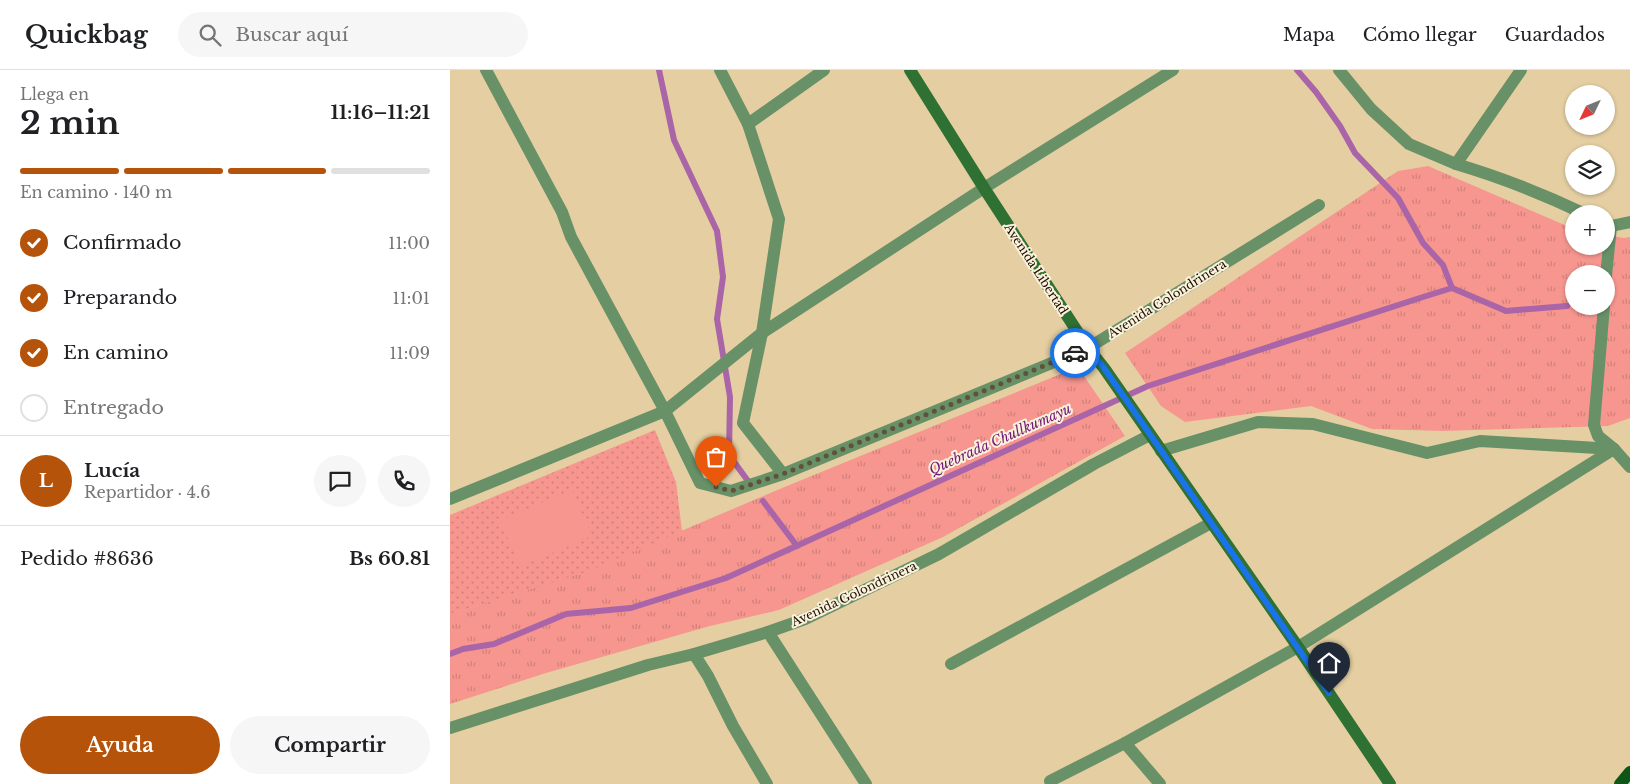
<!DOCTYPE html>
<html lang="es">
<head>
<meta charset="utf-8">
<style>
	:root { --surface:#fff; --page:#f6f6f6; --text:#202124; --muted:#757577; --line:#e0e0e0; --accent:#b45309 }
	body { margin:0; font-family:"Libre Baskerville",serif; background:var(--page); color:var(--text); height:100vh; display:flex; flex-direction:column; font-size:19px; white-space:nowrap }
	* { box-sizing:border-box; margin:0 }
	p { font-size:16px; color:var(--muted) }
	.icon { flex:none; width:28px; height:28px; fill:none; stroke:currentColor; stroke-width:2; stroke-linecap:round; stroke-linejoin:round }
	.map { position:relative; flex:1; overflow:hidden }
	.details { display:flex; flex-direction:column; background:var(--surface); width:450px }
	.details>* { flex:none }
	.needle { width:32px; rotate:227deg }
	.fabs { position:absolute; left:1115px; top:15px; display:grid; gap:10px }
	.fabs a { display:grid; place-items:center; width:50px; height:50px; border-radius:50%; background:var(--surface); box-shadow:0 1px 4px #0004; font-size:25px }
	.pin { position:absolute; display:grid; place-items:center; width:42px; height:42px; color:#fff; margin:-51px -21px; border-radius:50% 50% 50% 0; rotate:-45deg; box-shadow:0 0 5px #0007 }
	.pin .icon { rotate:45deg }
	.courier { position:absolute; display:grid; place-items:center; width:50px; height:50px; margin:-25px; border:4px solid #1a73e8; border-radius:50%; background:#fff; color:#222; box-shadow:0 1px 6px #0007 }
	.headline em { font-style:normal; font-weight:700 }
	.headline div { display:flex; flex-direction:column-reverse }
	.headline { display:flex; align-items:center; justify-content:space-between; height:85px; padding:0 20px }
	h1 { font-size:32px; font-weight:700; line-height:38px }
	.bar { display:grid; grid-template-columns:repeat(4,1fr); gap:8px 5px; align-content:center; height:60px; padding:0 20px }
	.bar i { height:6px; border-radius:4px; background:var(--line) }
	.bar .on { background:var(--accent) }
	.bar p { grid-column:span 4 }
	.line { display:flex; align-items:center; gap:12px; padding:0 20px; border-top:1px solid var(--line) }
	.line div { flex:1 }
	.round { display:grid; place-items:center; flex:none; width:52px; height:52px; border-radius:26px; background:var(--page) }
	ol { padding:0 20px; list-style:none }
	li { display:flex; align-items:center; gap:15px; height:55px }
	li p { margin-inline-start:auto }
	li .icon { padding:5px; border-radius:50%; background:var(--accent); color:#fff; stroke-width:4 }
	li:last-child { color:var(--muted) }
	li i { width:28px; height:28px; border:2px solid var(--line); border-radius:50% }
	.primary-button { display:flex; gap:10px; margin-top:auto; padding:10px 20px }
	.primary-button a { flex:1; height:58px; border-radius:30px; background:var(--accent); color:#fff; font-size:20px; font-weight:700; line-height:58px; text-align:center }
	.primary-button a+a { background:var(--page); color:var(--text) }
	header { display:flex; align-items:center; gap:30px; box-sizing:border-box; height:70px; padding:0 25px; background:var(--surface); border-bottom:1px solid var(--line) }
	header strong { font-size:24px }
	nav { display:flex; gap:28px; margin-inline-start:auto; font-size:18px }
	.search { width:350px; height:45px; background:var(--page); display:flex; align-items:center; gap:12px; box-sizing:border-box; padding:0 18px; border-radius:28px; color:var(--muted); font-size:19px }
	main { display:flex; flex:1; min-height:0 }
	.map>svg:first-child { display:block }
	.grass { fill:url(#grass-tufts); fill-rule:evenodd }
	.park { fill:url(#park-dots) }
	.pitch { fill:#f6968f }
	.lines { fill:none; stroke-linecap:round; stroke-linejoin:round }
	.stream { stroke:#a965a7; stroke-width:6 }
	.service { stroke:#689168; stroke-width:12 }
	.minor { stroke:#689168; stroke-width:12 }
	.tertiary { stroke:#689168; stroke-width:12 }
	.secondary { stroke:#2f7133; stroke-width:12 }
	.primary { stroke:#0e5618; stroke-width:12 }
	.done { stroke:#5f5239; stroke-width:5; stroke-dasharray:0 9 }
	.route { stroke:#1a73e8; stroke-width:6 }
	.labels { text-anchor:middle; stroke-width:4; stroke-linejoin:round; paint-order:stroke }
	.street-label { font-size:12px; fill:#170f01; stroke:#fcf1db }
	.water-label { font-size:14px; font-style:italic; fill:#701c77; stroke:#fcf1db }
</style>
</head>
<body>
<header>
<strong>Quickbag</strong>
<div class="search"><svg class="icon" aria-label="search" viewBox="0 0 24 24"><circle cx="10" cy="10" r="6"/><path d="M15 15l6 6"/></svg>Buscar aquí</div>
<nav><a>Mapa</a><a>Cómo llegar</a><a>Guardados</a></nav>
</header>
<main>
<section class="details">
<div class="headline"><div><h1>2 min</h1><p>Llega en</p></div><em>11:16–11:21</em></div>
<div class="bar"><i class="on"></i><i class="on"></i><i class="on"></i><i></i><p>En camino · 140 m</p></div>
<ol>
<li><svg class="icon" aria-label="check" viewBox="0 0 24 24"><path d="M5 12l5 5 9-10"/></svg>Confirmado<p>11:00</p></li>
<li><svg class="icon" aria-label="check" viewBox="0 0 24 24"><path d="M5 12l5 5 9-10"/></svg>Preparando<p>11:01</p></li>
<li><svg class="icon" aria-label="check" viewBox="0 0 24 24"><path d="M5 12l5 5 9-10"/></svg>En camino<p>11:09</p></li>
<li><i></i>Entregado</li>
</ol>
<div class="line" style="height:90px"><b class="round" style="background:var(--accent);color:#fff">L</b><div><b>Lucía</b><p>Repartidor · 4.6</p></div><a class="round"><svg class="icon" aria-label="chat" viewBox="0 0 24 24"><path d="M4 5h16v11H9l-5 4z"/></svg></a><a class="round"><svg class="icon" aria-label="phone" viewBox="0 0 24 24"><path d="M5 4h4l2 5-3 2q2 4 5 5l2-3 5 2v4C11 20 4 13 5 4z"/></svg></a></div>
<div class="line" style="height:65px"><div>Pedido #8636</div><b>Bs 60.81</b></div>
<div class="primary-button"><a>Ayuda</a><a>Compartir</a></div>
</section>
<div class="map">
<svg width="1180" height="714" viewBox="0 0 1180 714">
	<defs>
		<pattern id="grass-tufts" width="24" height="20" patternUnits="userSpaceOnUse" patternTransform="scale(1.25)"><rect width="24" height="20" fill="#f6968f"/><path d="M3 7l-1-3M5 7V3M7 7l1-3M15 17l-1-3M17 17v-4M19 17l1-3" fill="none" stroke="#d2807a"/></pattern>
		<pattern id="park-dots" width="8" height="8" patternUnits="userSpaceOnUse" patternTransform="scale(1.25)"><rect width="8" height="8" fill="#f6968f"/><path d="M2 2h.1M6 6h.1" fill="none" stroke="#d2807a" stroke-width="1.8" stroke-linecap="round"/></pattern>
	</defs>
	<rect width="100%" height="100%" fill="#e5cfa2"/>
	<g class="grass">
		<path d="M978 96 1124 159V176H1156V165L1174 168 1180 167V348L1158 356 993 361 922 359 861 336 735 352 711 336 675 283 948 101ZM1124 204H1156V236H1124Z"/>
		<path d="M613 303 634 306 675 366 493 467 329 540 260 556 96 603 0 634V544L139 500 337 416Z"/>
	</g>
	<path class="park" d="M205 360 226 412 232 461 139 501 0 544V445Z"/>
	<path class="pitch" d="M122 420 142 466 70 497 50 450Z"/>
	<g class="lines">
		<g class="stream">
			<path d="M209 0 224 70 267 161 273 207 267 249 280 327 279 385 298 411"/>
			<path d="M847 0 866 22 890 56 905 83 948 128 973 173 993 195 1002 218"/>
			<path d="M313 431 347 476"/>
			<path d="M0 584 13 579 44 574 116 544 181 538 276 508 698 316 973 227 1002 218 1056 241 1117 236"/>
		</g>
		<g class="service">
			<path d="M270 0 298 54 329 149 312 263 293 353 333 404"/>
			<path d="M1164 379 1180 397"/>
		</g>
		<g class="minor">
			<path d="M36 0 112 142 121 167 215 341 250 413 281 421 333 404 638 278 869 135"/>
			<path d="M889 0 921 39 959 74 1006 94"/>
			<path d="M298 54 374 0"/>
			<path d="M1161 156 1180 152"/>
			<path d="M711 381 808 352 863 354 977 383 1030 371 1164 379"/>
			<path d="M0 429 215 341 312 263 534 118 723 0"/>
			<path d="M318 562 416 714"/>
			<path d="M244 584 258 606 283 656 317 714"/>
			<path d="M501 594 761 453"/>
			<path d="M0 658 198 595 244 584 318 562 355 549 489 484 644 394 700 365"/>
			<path d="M675 673 710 714"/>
			<path d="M600 711 675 673 848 577"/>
		</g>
		<g class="tertiary">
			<path d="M1071 0 1006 94C1050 107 1093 124 1135 144"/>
			<path d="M1156 153 1161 156 1156 206"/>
			<path d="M848 577 1164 379 1148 366 1144 355 1154 236"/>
		</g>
		<path class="secondary" d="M460 0 534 118 638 278 654 298 848 577 940 714"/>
		<path class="primary" d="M1170 714 1180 702"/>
	</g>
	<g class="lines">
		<path class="done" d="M266 417 281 421 333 404 625 283"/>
		<path class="route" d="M625 283 638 278 654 298 879 623"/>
	</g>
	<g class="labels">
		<g class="street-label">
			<text transform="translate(586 199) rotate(57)" y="4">Avenida Libertad</text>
			<text transform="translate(717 229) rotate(-32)" y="4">Avenida Golondrinera</text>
			<text transform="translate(404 524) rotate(-25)" y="4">Avenida Golondrinera</text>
		</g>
		<g class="water-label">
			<text transform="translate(550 369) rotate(-24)" y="5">Quebrada Chullkumayu</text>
		</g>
	</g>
</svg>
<div class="fabs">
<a><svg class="needle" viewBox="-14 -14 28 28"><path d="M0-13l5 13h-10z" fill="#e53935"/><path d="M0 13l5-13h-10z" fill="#757577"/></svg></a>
<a><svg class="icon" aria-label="layers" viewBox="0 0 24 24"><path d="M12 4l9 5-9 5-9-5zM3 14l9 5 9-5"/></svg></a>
<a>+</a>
<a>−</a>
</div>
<div class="pin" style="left:266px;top:417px;background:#ea580c"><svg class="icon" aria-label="bag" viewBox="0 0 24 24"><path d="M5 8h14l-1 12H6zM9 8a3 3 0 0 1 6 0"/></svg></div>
<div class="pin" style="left:879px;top:623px;background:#1f2937"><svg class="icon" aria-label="home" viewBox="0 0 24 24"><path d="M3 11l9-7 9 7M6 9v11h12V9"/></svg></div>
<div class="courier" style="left:625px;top:283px"><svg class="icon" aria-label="car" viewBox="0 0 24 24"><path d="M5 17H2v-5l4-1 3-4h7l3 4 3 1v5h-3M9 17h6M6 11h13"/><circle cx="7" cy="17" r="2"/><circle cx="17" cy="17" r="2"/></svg></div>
</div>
</main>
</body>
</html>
